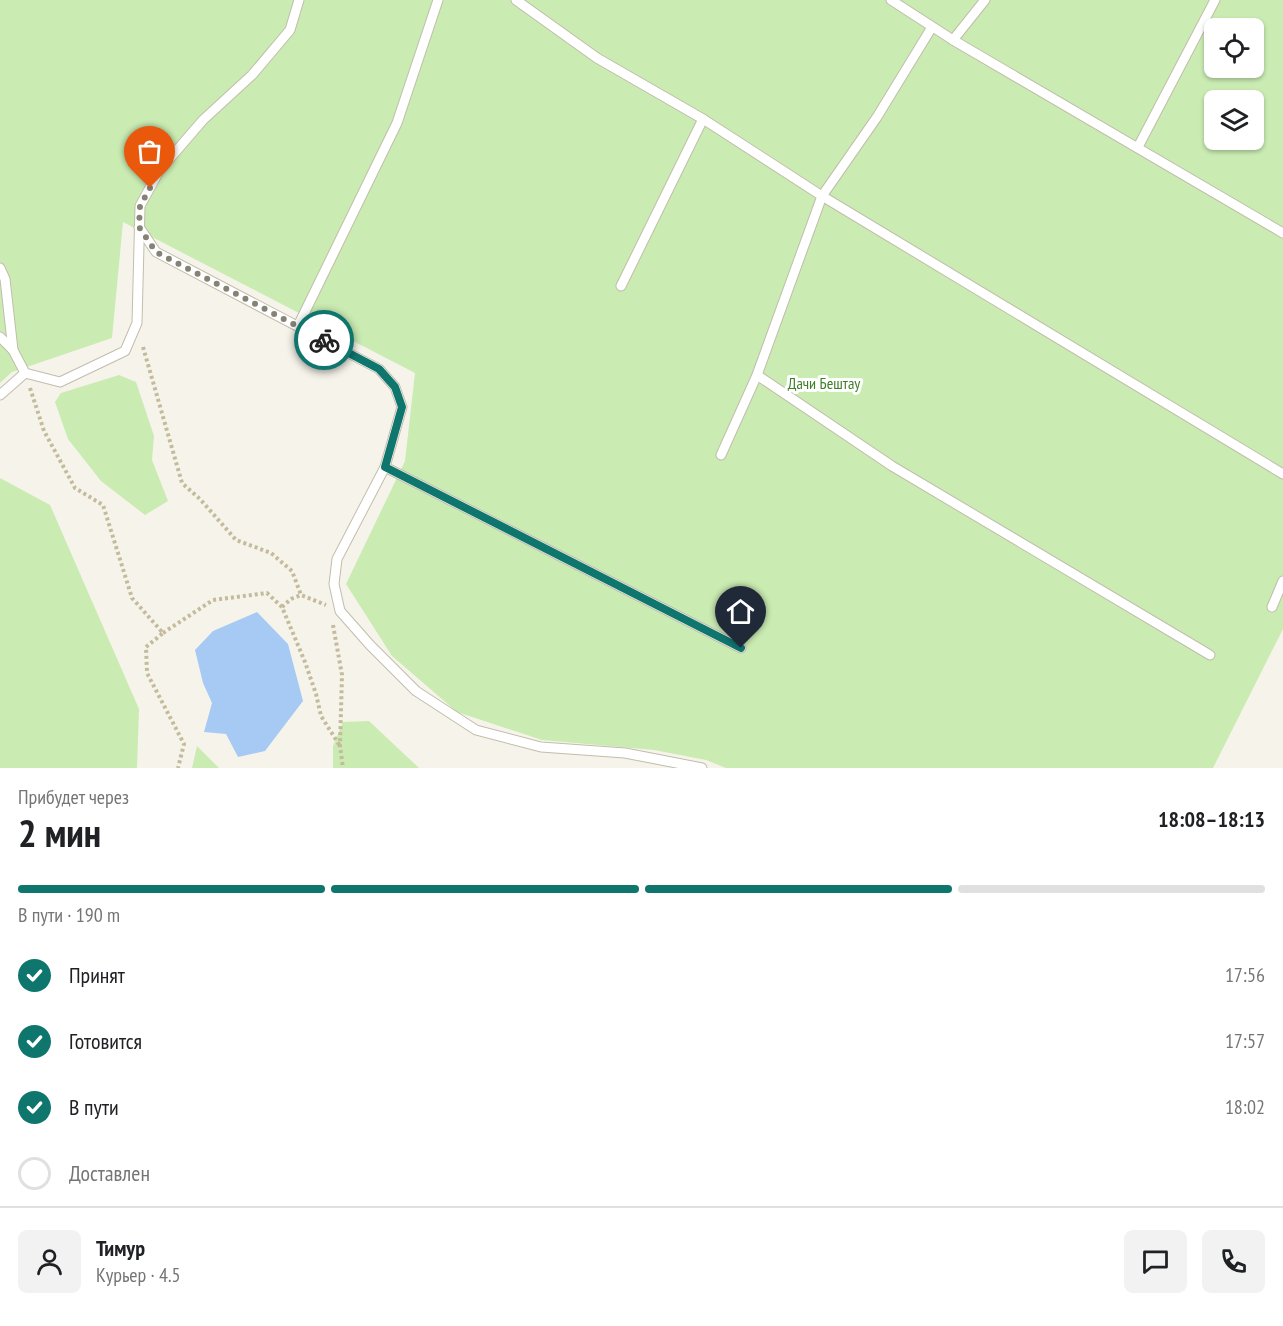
<!DOCTYPE html>
<html lang="ru">
<head>
<meta charset="utf-8">
<style>
	:root { --surface:#fff; --page:#f2f2f2; --text:#202124; --muted:#757577; --line:#e0e0e0; --accent:#0f766e }
	body { margin:0; font-family:"PT Sans Narrow",sans-serif; background:var(--page); color:var(--text); height:100vh; display:flex; flex-direction:column; font-size:22px; white-space:nowrap }
	* { box-sizing:border-box; margin:0 }
	p { font-size:20px; color:var(--muted) }
	.icon { flex:none; width:33px; height:33px; fill:none; stroke:currentColor; stroke-width:2; stroke-linecap:round; stroke-linejoin:round }
	.map { position:relative; height:768px; overflow:hidden }
	.sheet { display:flex; flex-direction:column; background:var(--surface); flex:1 }
	.sheet>* { flex:none }
	.fabs { position:absolute; left:1204px; top:18px; display:grid; gap:12px }
	.fabs a { display:grid; place-items:center; width:60px; height:60px; border-radius:9px; background:var(--surface); box-shadow:0 2px 4px #0004; font-size:30px }
	.pin { position:absolute; display:grid; place-items:center; width:51px; height:51px; color:#fff; margin:-62px -26px; border-radius:50% 50% 50% 0; rotate:-45deg; box-shadow:0 0 6px #0007 }
	.pin .icon { rotate:45deg }
	.courier { position:absolute; display:grid; place-items:center; width:60px; height:60px; margin:-30px; border:4px solid #0f766e; border-radius:50%; background:#fff; color:#222; box-shadow:0 2px 8px #0007 }
	.head em { font-style:normal; font-weight:600 }
	.head div { display:flex; flex-direction:column-reverse }
	.head { display:flex; align-items:center; justify-content:space-between; height:102px; padding:0 18px }
	h1 { font-size:39px; font-weight:600; line-height:45px }
	.bar { display:grid; grid-template-columns:repeat(4,1fr); gap:9px 6px; align-content:center; height:72px; padding:0 18px }
	.bar i { height:8px; border-radius:4px; background:var(--line) }
	.bar .on { background:var(--accent) }
	.bar p { grid-column:span 4 }
	.line { display:flex; align-items:center; gap:15px; padding:0 18px; border-top:2px solid var(--line) }
	.line div { flex:1 }
	.round { display:grid; place-items:center; flex:none; width:63px; height:63px; border-radius:9px; background:var(--page) }
	ol { padding:0 18px; list-style:none }
	li { display:flex; align-items:center; gap:18px; height:66px }
	li p { margin-inline-start:auto }
	li .icon { padding:6px; border-radius:50%; background:var(--accent); color:#fff; stroke-width:4 }
	li:last-child { color:var(--muted) }
	li i { width:33px; height:33px; border:3px solid var(--line); border-radius:50% }
	.map>svg:first-child { display:block }
	.green { fill:#caebb2; fill-rule:evenodd }
	.water { fill:#a6caf3 }
	.lines { fill:none; stroke-linecap:round; stroke-linejoin:round }
	.lane-casing { stroke:#c2bdac; stroke-width:11 }
	.path { stroke:#c4bb9d; stroke-width:4; stroke-dasharray:3 3; stroke-linecap:butt }
	.lane { stroke:#fff; stroke-width:9 }
	.done { stroke:#868276; stroke-width:6; stroke-dasharray:0 10.8 }
	.route { stroke:#0f766e; stroke-width:8 }
	.labels { text-anchor:middle; stroke-width:6; stroke-linejoin:round; paint-order:stroke }
	.park-label { font-size:16px; fill:#3e7f28; stroke:#fff }
</style>
</head>
<body>
<div class="map">
<svg width="1283" height="768" viewBox="0 0 1283 768">
	<rect width="100%" height="100%" fill="#f6f4ea"/>
	<g class="green">
		<path d="M0 0H1283V629L1213 768H726L706 760 654 750 542 740 457 712 392 656 346 584 405 461 415 373 123 222 112 338 12 372 0 383ZM1215 28H1254V68H1215ZM1215 100H1254V140H1215Z"/>
		<path d="M119 375 136 382 154 436 152 460 168 501 145 515 101 481 68 439 55 402 61 393Z"/>
		<path d="M0 478 50 505 139 709 137 768H0Z"/>
		<path d="M369 721 419 768H333V746L343 722Z"/>
		<path d="M197 746 219 768H192Z"/>
	</g>
	<path class="water" d="M257 612 288 644 303 701 265 751 238 757 226 734 204 732 212 703 203 683 195 650 213 631Z"/>
	<g class="lines">
		<defs>
			<g id="lane">
				<path d="M516 0 597 58 703 119 822 196 1283 474"/>
				<path d="M891 0 953 40 1283 233"/>
				<path d="M953 40 985 0"/>
				<path d="M1138 147 1215 0"/>
				<path d="M139 227 156 252 379 369 395 387 402 407 385 467 337 559 334 584 340 611 370 645 416 691 476 730 541 747 625 753 702 768"/>
				<path d="M0 268 5 279 13 350"/>
				<path d="M621 286 703 119"/>
				<path d="M298 326 397 123 438 0"/>
				<path d="M0 337 13 350 25 373"/>
				<path d="M757 375 892 466 1210 655"/>
				<path d="M0 395 25 373 60 382 125 351 137 323 140 206 159 171 203 120 252 75 290 30 299 0"/>
				<path d="M721 455 757 375 822 196 877 117 932 27"/>
				<path d="M385 467 741 648"/>
				<path d="M1272 607 1283 581"/>
			</g>
		</defs>
		<use href="#lane" class="lane-casing"/>
		<g class="path">
			<path d="M143 347 182 483 200 499 236 540 271 553 292 571 301 595 326 605"/>
			<path d="M30 388 44 431 75 488 103 505 132 598 163 633 146 647 147 673 184 744 178 768"/>
			<path d="M282 607 291 599 301 595"/>
			<path d="M333 625 342 675 340 746 343 768"/>
			<path d="M163 633 213 600 267 593 282 607 305 662 316 694 321 716 340 746"/>
		</g>
		<use href="#lane" class="lane"/>
	</g>
	<g class="lines">
		<path class="done" d="M150 188 140 206 139 227 156 252 324 340"/>
		<path class="route" d="M324 340 379 369 395 387 402 407 385 467 741 648"/>
	</g>
	<g class="labels">
		<g class="park-label">
			<text x="824" y="389">Дачи Бештау</text>
		</g>
	</g>
</svg>
<div class="fabs">
<a><svg class="icon" aria-label="locate" viewBox="0 0 24 24"><circle cx="12" cy="12" r="6"/><path d="M12 2v4M12 18v4M2 12h4M18 12h4"/></svg></a>
<a><svg class="icon" aria-label="layers" viewBox="0 0 24 24"><path d="M12 4l9 5-9 5-9-5zM3 14l9 5 9-5"/></svg></a>
</div>
<div class="pin" style="left:150px;top:188px;background:#ea580c"><svg class="icon" aria-label="bag" viewBox="0 0 24 24"><path d="M5 8h14l-1 12H6zM9 8a3 3 0 0 1 6 0"/></svg></div>
<div class="pin" style="left:741px;top:648px;background:#1f2937"><svg class="icon" aria-label="home" viewBox="0 0 24 24"><path d="M3 11l9-7 9 7M6 9v11h12V9"/></svg></div>
<div class="courier" style="left:324px;top:340px"><svg class="icon" aria-label="bike" viewBox="0 0 24 24"><circle cx="6" cy="16" r="4"/><circle cx="18" cy="16" r="4"/><path d="M6 16l4-8h5l3 8M10 8l3 8H6M13 5h3"/></svg></div>
</div>
<section class="sheet">
<div class="head"><div><h1>2 мин</h1><p>Прибудет через</p></div><em>18:08–18:13</em></div>
<div class="bar"><i class="on"></i><i class="on"></i><i class="on"></i><i></i><p>В пути · 190 m</p></div>
<ol>
<li><svg class="icon" aria-label="check" viewBox="0 0 24 24"><path d="M5 12l5 5 9-10"/></svg>Принят<p>17:56</p></li>
<li><svg class="icon" aria-label="check" viewBox="0 0 24 24"><path d="M5 12l5 5 9-10"/></svg>Готовится<p>17:57</p></li>
<li><svg class="icon" aria-label="check" viewBox="0 0 24 24"><path d="M5 12l5 5 9-10"/></svg>В пути<p>18:02</p></li>
<li><i></i>Доставлен</li>
</ol>
<div class="line" style="height:108px"><a class="round"><svg class="icon" aria-label="person" viewBox="0 0 24 24"><circle cx="12" cy="8" r="4"/><path d="M4 21q1-7 8-7t8 7"/></svg></a><div><b>Тимур</b><p>Курьер · 4.5</p></div><a class="round"><svg class="icon" aria-label="chat" viewBox="0 0 24 24"><path d="M4 5h16v11H9l-5 4z"/></svg></a><a class="round"><svg class="icon" aria-label="phone" viewBox="0 0 24 24"><path d="M5 4h4l2 5-3 2q2 4 5 5l2-3 5 2v4C11 20 4 13 5 4z"/></svg></a></div>
</section>
</body>
</html>
